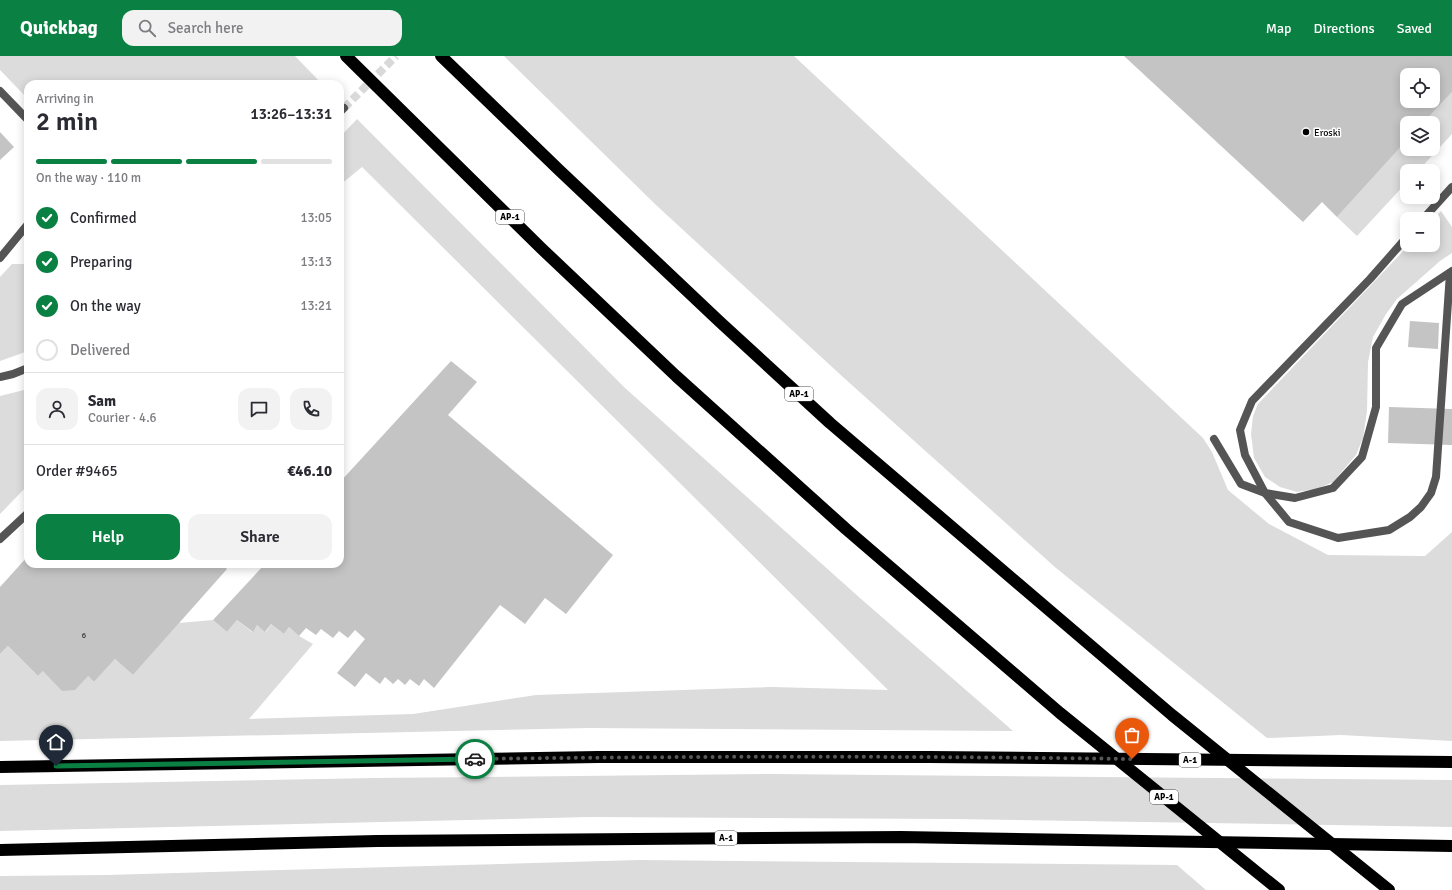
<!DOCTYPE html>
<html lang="en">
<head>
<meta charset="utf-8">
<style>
	:root { --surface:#fff; --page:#f2f2f3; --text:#2b2b33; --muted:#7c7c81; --line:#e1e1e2; --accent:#0b8043 }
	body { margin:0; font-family:Signika,sans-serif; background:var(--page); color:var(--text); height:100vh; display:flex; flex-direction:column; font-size:15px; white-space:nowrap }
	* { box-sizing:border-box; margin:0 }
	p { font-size:13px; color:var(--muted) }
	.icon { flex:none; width:22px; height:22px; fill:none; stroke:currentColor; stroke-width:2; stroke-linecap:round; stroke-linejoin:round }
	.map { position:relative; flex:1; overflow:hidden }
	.sheet { position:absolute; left:24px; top:24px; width:320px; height:488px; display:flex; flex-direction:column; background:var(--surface); border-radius:12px; box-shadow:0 2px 10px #0003 }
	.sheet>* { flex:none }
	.buttons { position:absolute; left:1400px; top:12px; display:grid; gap:8px }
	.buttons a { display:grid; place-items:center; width:40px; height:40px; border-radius:8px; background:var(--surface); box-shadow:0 2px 10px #0003; font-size:20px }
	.pin { position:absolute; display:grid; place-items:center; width:34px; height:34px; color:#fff; margin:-41px -17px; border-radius:50% 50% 50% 0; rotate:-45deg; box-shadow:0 0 4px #0007 }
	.pin .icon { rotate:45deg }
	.courier { position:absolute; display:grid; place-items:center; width:40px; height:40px; margin:-20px; border:3px solid #0b8043; border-radius:50%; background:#fff; color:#222; box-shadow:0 1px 5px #0007 }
	.headline em { font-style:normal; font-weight:600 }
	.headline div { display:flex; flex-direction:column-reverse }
	.headline { display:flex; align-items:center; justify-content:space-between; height:68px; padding:0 12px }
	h1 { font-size:26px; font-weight:600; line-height:30px }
	.bar { display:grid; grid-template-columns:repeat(4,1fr); gap:6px 4px; align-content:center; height:48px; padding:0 12px }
	.bar i { height:5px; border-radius:3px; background:var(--line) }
	.bar .selected { background:var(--accent) }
	.bar p { grid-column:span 4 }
	.line { display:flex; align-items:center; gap:10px; padding:0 12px; border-top:1px solid var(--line) }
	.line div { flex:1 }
	.round { display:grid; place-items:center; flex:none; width:42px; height:42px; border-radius:12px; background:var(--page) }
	ol { padding:0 12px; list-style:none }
	li { display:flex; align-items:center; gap:12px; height:44px }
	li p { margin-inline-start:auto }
	li .icon { padding:4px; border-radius:50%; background:var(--accent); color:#fff; stroke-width:4 }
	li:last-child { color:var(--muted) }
	li i { width:22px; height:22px; border:2px solid var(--line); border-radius:50% }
	.action { display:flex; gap:8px; margin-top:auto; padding:8px 12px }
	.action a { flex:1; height:46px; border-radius:12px; background:var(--accent); color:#fff; font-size:16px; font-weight:600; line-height:46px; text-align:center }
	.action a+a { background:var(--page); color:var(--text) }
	header { display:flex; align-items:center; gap:24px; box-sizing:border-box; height:56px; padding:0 20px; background:var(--accent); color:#fff }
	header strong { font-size:19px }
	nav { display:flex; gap:22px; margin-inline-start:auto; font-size:14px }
	.search { width:280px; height:36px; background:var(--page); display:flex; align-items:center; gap:10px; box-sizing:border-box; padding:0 14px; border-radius:12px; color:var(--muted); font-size:15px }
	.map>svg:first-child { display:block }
	.green { fill:#dcdcdc }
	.building { fill:#c4c4c4; fill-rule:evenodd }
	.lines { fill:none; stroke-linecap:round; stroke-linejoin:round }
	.tertiary-tunnel { stroke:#d9d9d9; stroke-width:8; stroke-dasharray:8 4; stroke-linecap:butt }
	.service { stroke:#555; stroke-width:8 }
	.tertiary { stroke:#555; stroke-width:8 }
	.motorway { stroke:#000; stroke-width:12 }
	.done { stroke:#595959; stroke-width:4; stroke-dasharray:0 7.2 }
	.route { stroke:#0b8043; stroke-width:5 }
	.poi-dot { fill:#000; stroke:#fff; stroke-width:1.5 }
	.labels { text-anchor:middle; stroke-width:3; stroke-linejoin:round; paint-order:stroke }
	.number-label { font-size:8px; fill:#313131 }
	.shield { fill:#fff; stroke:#4c4c4c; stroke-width:1 }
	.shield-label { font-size:9px; font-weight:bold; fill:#000 }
	.poi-label { font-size:10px; fill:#000; stroke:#fff; text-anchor:start }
</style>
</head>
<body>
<header>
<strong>Quickbag</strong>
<div class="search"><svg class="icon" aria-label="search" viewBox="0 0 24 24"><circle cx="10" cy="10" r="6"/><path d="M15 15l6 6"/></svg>Search here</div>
<nav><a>Map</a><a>Directions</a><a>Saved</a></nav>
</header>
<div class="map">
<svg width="1452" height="834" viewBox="0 0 1452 834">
	<rect width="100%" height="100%" fill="#fff"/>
	<g class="green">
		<path d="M0 0H295L322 28H28V43L0 14Z"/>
		<path d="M504 0H794L1203 382 1212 396 1228 434 1269 468 1328 499 1425 500 1452 476V685L1341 679 1267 682 1056 512 844 322 656 149Z"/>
		<path d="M1452 36V78L1418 115H1407V126L1357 180 1337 161 1407 84V93H1433V67H1423Z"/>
		<path d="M357 63 625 332 860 542 1013 675 589 672 0 685V598L8 590 38 620 43 615 88 620 94 626 115 603 133 619 179 567 213 564 227 576 237 564 252 576 257 569 266 576 271 568 284 578 289 571 299 580 313 588 249 663 413 658 536 639 771 631 888 634 362 111 340 129V81Z"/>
		<path d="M1441 155 1452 171V197L1440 205 1397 243 1386 258 1373 281 1368 306 1367 355 1363 382 1356 399 1333 426 1317 433 1297 436 1280 431 1265 421 1254 402 1251 378 1253 360 1258 348 1409 189H1433V163Z"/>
		<path d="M12 208H28V295L0 305V221Z"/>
		<path d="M28 333V429L0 458V340Z"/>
		<path d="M772 718 1452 724V771L954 763 589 761 0 775V729L374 722Z"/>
		<path d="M639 804 1177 809 1206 834H0V820L107 819Z"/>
	</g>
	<g class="building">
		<path d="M1124 0H1452V36L1423 67H1407V84L1337 161 1322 146 1303 166ZM1407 19H1433V45H1407Z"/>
		<path d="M0 76 14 91 0 104Z"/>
		<path d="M1410 265 1439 267 1438 293 1408 291Z"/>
		<path d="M451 305 477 326 448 359 613 499 566 558 545 542 525 568 500 549 434 632 424 623 419 630 410 623 405 629 398 623 393 628 385 621 380 628 366 617 355 631 337 617 365 583 355 574 348 582 339 575 333 582 321 573 316 579 306 572 299 580 289 571 284 578 271 568 265 576 257 569 253 576 237 564 227 576 213 564 265 508H340V426Z"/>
		<path d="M1389 351 1452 353V389L1388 387Z"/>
		<path d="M28 500V508H222L227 513 133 619 115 603 94 626 88 620 75 634 62 635 43 615 38 620 8 590 0 598V531Z"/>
	</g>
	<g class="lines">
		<path class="tertiary-tunnel" d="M344 52 396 0"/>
		<g class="service">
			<path d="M0 35 28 64"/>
			<path d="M1423 163 1452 131"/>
			<path d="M1407 181 1370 223 1252 345 1240 374 1245 399 1265 437 1289 466 1338 482 1389 474 1410 461 1421 451 1431 437 1436 421 1450 217"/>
			<path d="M0 202 28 168"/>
			<path d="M1214 383 1241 428 1265 437 1295 442 1333 432 1362 401 1376 351V292L1402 248 1452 215"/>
			<path d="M0 483 28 457"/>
		</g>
		<g class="tertiary">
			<path d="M340 56 344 52"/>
			<path d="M0 321 13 318 28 312"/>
		</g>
		<g class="motorway">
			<path d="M346 0 541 192 676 320 846 473 1060 657 1279 834"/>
			<path d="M441 0 558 113 720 266 830 367 1172 659 1389 834"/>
			<path d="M0 711 598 701H929L1452 706"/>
			<path d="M0 794 377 785 901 781 1452 790"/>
		</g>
	</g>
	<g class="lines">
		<path class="done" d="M475 703C694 700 913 700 1132 703"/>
		<path class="route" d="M56 710 475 703"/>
	</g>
	<circle class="poi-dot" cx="1306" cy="76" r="4"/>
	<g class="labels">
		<g class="number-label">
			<text x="84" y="582">6</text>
		</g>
		<g class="shield">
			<rect x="496" y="154" width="28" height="14" rx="3"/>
			<rect x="785" y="331" width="28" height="14" rx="3"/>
			<rect x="1179" y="697" width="22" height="14" rx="3"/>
			<rect x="1150" y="734" width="28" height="14" rx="3"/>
			<rect x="715" y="775" width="22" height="14" rx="3"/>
		</g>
		<g class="shield-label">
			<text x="510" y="164">AP-1</text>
			<text x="799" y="341">AP-1</text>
			<text x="1190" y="707">A-1</text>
			<text x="1164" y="744">AP-1</text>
			<text x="726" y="785">A-1</text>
		</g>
		<g class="poi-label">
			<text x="1314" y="80">Eroski</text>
		</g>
	</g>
</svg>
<div class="buttons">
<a><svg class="icon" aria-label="locate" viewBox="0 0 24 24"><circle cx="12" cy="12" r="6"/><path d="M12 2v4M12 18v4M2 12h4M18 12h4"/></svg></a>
<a><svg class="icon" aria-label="layers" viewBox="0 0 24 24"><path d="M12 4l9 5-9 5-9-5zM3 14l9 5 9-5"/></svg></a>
<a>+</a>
<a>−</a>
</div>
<div class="pin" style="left:1132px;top:703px;background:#ea580c"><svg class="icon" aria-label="bag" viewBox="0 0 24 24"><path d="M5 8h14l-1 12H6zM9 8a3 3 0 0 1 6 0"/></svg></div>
<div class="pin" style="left:56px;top:710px;background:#1f2937"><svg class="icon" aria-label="home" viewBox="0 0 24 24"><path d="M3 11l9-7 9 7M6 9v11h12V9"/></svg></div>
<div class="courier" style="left:475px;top:703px"><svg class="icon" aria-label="car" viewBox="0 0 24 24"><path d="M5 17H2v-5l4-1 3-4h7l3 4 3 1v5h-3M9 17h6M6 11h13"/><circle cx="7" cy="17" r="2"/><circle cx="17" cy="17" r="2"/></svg></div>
<section class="sheet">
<div class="headline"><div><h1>2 min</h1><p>Arriving in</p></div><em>13:26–13:31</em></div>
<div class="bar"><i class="selected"></i><i class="selected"></i><i class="selected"></i><i></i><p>On the way · 110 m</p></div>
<ol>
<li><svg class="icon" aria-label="check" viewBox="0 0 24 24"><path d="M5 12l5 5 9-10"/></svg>Confirmed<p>13:05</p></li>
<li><svg class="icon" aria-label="check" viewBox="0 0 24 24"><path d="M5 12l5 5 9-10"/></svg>Preparing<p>13:13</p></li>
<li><svg class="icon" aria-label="check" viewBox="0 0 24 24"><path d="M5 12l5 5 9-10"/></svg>On the way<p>13:21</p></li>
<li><i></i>Delivered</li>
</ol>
<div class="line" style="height:72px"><a class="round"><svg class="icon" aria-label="person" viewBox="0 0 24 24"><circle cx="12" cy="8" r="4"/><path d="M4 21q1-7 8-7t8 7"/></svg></a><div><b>Sam</b><p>Courier · 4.6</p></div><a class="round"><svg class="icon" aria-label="chat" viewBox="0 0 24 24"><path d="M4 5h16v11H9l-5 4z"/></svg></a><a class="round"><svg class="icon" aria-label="phone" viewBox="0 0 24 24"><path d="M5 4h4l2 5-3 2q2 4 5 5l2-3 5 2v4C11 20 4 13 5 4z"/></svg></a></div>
<div class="line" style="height:52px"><div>Order #9465</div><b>€46.10</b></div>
<div class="action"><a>Help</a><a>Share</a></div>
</section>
</div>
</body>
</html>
